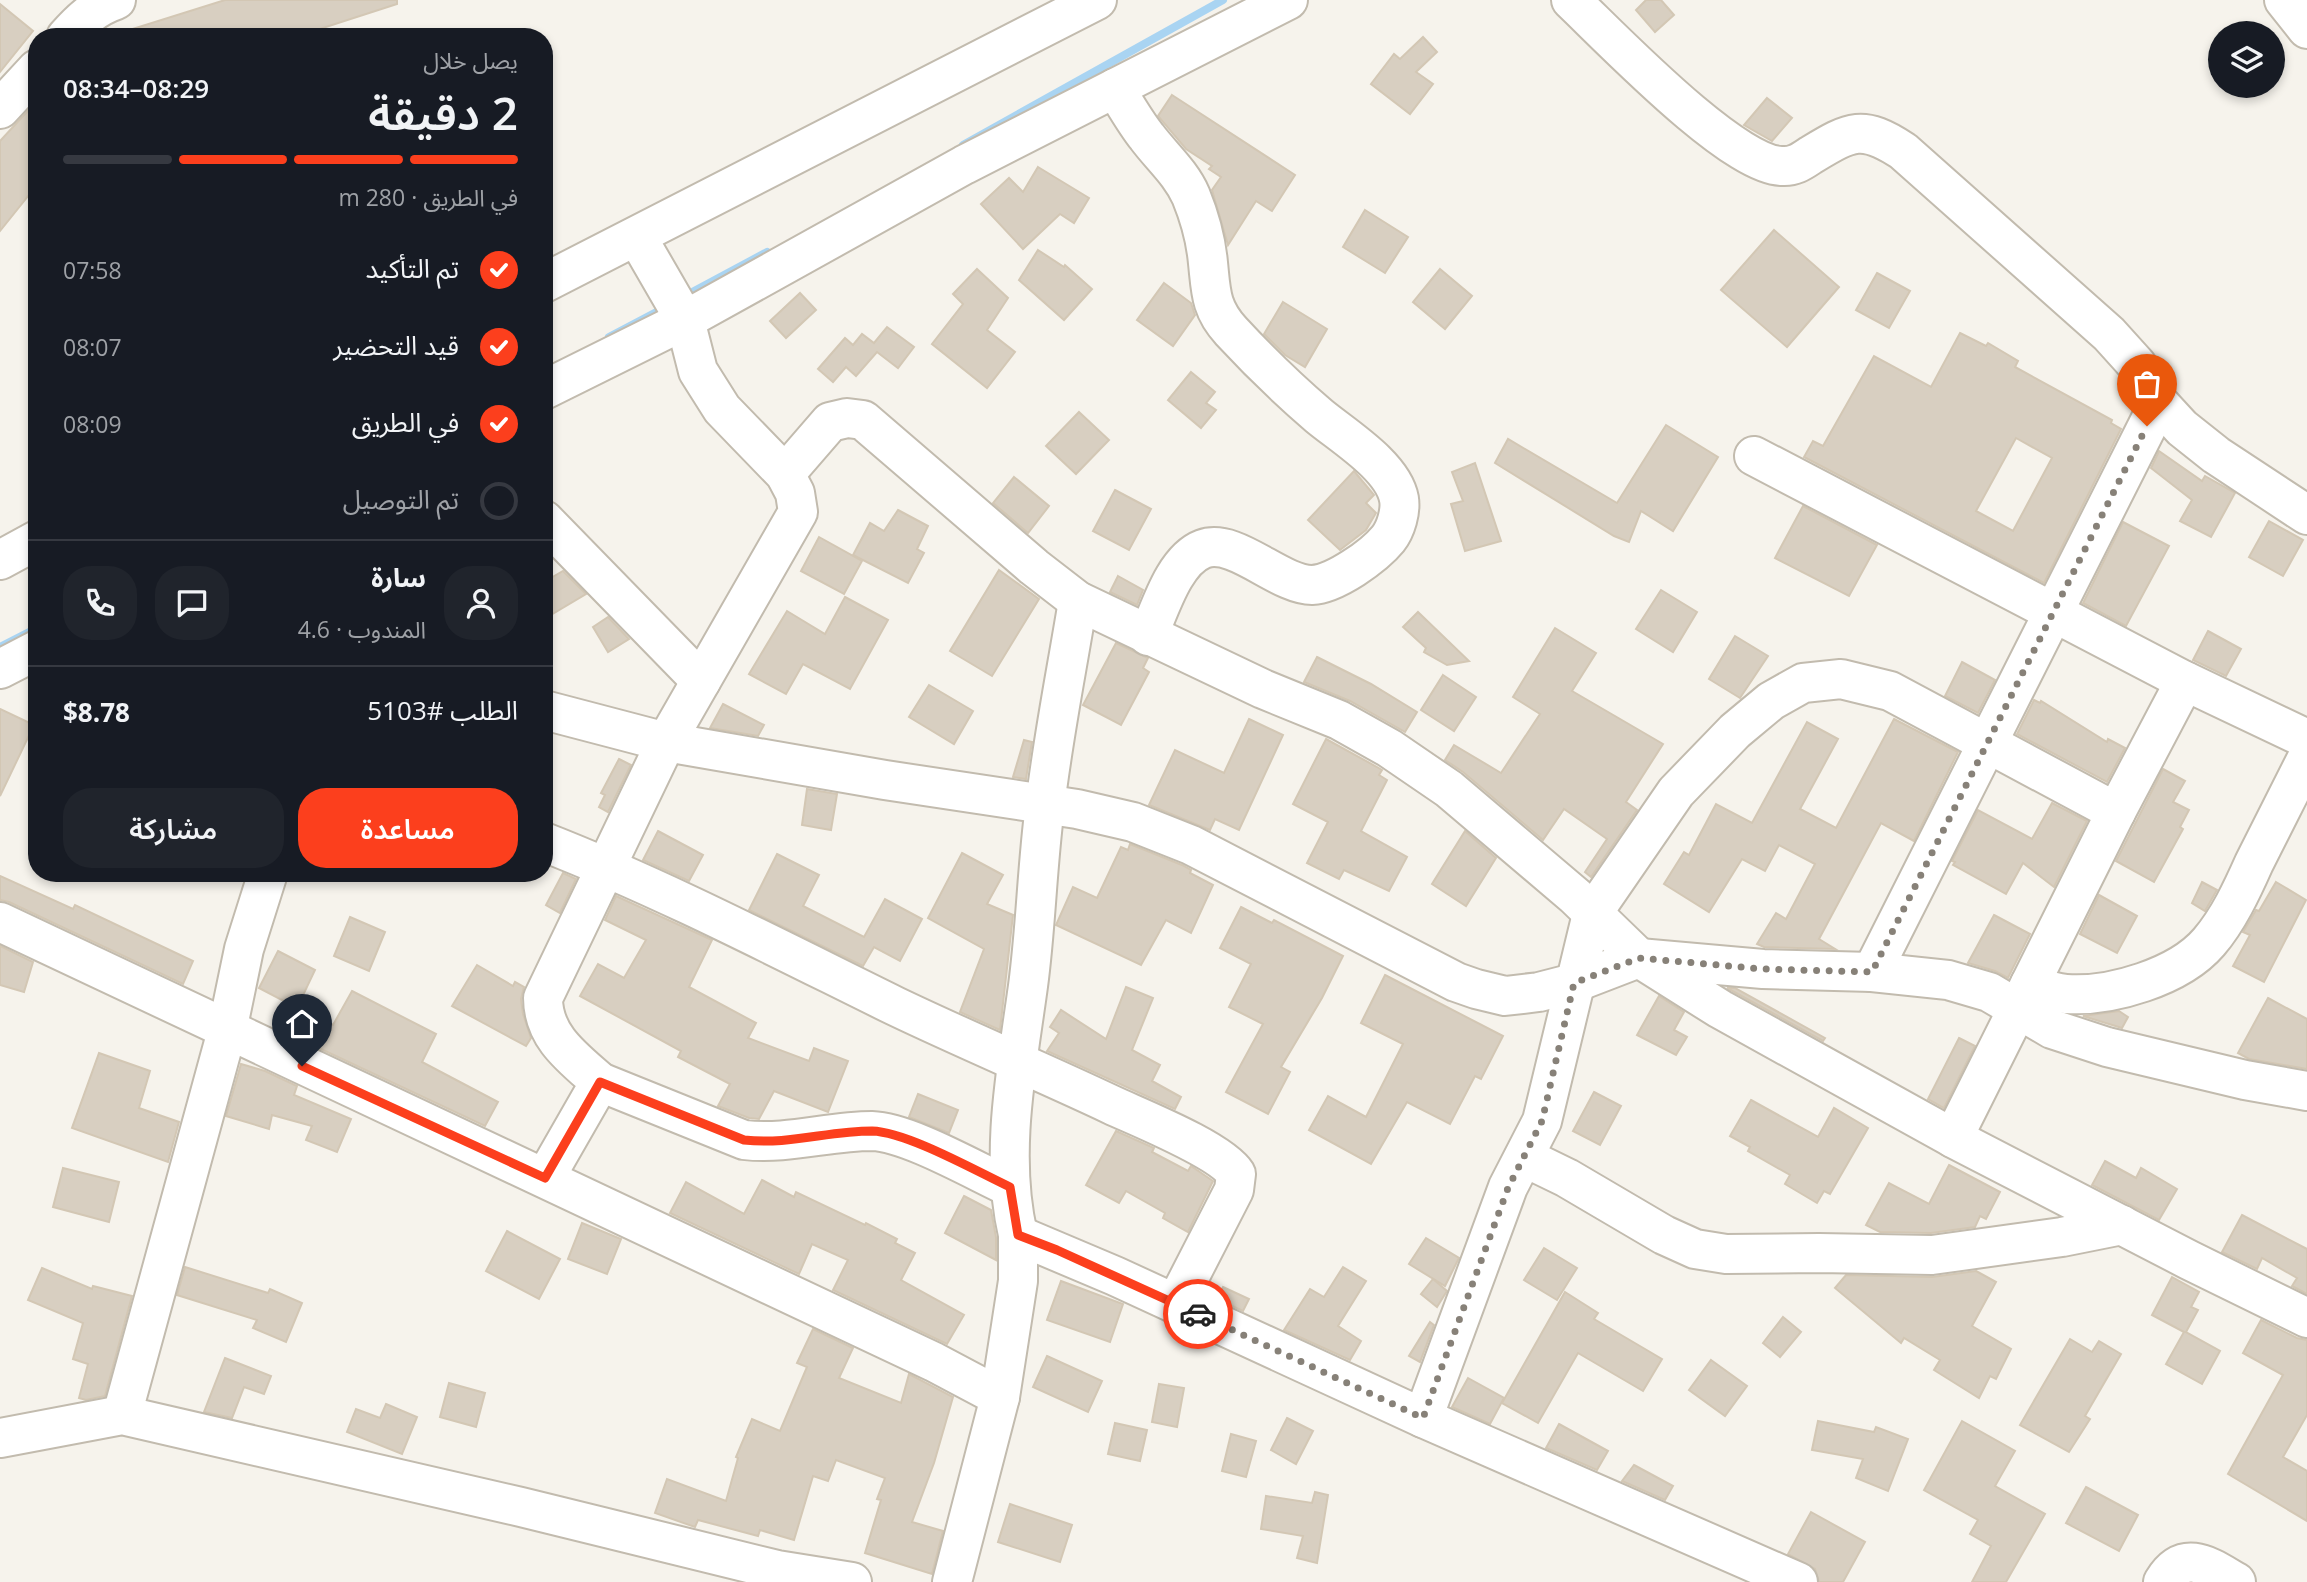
<!DOCTYPE html>
<html lang="ar">
<head>
<meta charset="utf-8">
<style>
	:root { --surface:#171b24; --page:#20242c; --text:#f1f3f6; --muted:#9ea1a6; --line:#363941; --accent:#fc3f1d }
	body { margin:0; font-family:"Open Sans","Noto Sans Arabic",sans-serif; background:var(--page); color:var(--text); direction:rtl; height:100vh; display:flex; flex-direction:column; font-size:26px; white-space:nowrap }
	* { box-sizing:border-box; margin:0 }
	p { font-size:23px; color:var(--muted) }
	.icon { flex:none; width:38px; height:38px; fill:none; stroke:currentColor; stroke-width:2; stroke-linecap:round; stroke-linejoin:round }
	.map { position:relative; flex:1; overflow:hidden; direction:ltr }
	.side { position:absolute; left:28px; top:28px; width:525px; height:854px; display:flex; flex-direction:column; background:var(--surface); border-radius:28px; box-shadow:0 4px 10px #0003; direction:rtl }
	.side>* { flex:none }
	.controls { position:absolute; left:2208px; top:21px; display:grid; gap:14px }
	.controls a { display:grid; place-items:center; width:77px; height:77px; border-radius:50%; background:var(--surface); box-shadow:0 4px 10px #0003; font-size:35px }
	.pin { position:absolute; display:grid; place-items:center; width:60px; height:60px; color:#fff; margin:-72px -30px; border-radius:50% 50% 50% 0; rotate:-45deg; box-shadow:0 0 7px #0007 }
	.pin .icon { rotate:45deg }
	.courier { position:absolute; display:grid; place-items:center; width:70px; height:70px; margin:-35px; border:5px solid #fc3f1d; border-radius:50%; background:#fff; color:#222; box-shadow:0 2px 9px #0007 }
	.headline em { font-style:normal; font-weight:600 }
	.headline div { display:flex; flex-direction:column-reverse }
	.headline { display:flex; align-items:center; justify-content:space-between; height:119px; padding:0 35px }
	h1 { font-size:46px; font-weight:600; line-height:52px }
	.bar { display:grid; grid-template-columns:repeat(4,1fr); gap:10px 7px; align-content:center; height:84px; padding:0 35px }
	.bar i { height:9px; border-radius:5px; background:var(--line) }
	.bar .active { background:var(--accent) }
	.bar p { grid-column:span 4 }
	.line { display:flex; align-items:center; gap:18px; padding:0 35px; border-top:2px solid var(--line) }
	.line div { flex:1 }
	.round { display:grid; place-items:center; flex:none; width:74px; height:74px; border-radius:28px; background:var(--page) }
	ol { padding:0 35px; list-style:none }
	li { display:flex; align-items:center; gap:21px; height:77px }
	li p { margin-inline-start:auto }
	li .icon { padding:7px; border-radius:50%; background:var(--accent); color:#fff; stroke-width:4 }
	li:last-child { color:var(--muted) }
	li i { width:38px; height:38px; border:4px solid var(--line); border-radius:50% }
	.primary-button { display:flex; gap:14px; margin-top:auto; padding:14px 35px }
	.primary-button a { flex:1; height:80px; border-radius:28px; background:var(--accent); color:#fff; font-size:28px; font-weight:600; line-height:80px; text-align:center }
	.primary-button a+a { background:var(--page); color:var(--text) }
	.map>svg:first-child { display:block }
	.lines { fill:none; stroke-linecap:round; stroke-linejoin:round }
	.stream { stroke:#a9d4f2; stroke-width:8 }
	.building { fill:#d8cfc1; stroke:#d3c7b4; stroke-width:2; fill-rule:evenodd }
	.minor-casing { stroke:#c2bbae; stroke-width:42 }
	.minor { stroke:#fff; stroke-width:38 }
	.done { stroke:#878178; stroke-width:7; stroke-dasharray:0 12.6 }
	.route { stroke:#fc3f1d; stroke-width:9 }
</style>
</head>
<body>
<div class="map">
<svg width="2307" height="1582" viewBox="0 0 2307 1582">
	<rect width="100%" height="100%" fill="#f6f3ec"/>
	<g class="lines">
		<g class="stream">
			<path d="M963 145 1223 0"/>
			<path d="M683 297 767 252"/>
			<path d="M609 337 666 307"/>
			<path d="M0 647 37 628"/>
		</g>
	</g>
	<g class="building">
		<path d="M225 0H397V4L295 37H123V32Z"/>
		<path d="M1646 0H1661L1674 15 1655 32 1636 10Z"/>
		<path d="M0 4 33 31 0 72Z"/>
		<path d="M1423 37 1437 52 1416 72 1433 84 1410 114 1371 84 1394 54 1400 59Z"/>
		<path d="M1172 95 1295 175 1272 211 1256 201 1228 245 1212 190 1221 177 1209 169 1212 166 1186 149 1158 116Z"/>
		<path d="M1767 98 1792 118 1772 141 1744 125Z"/>
		<path d="M37 101V185L0 231V141Z"/>
		<path d="M1038 167 1089 198 1074 223 1060 214 1023 249 981 204 1009 178 1023 192Z"/>
		<path d="M1365 210 1408 237 1385 273 1343 247Z"/>
		<path d="M1774 230 1839 287 1787 347 1721 290Z"/>
		<path d="M1038 250 1064 267 1065 265 1092 289 1064 320 1019 280Z"/>
		<path d="M977 269 1008 298 987 330 1015 352 987 388 932 344 963 304 953 294Z"/>
		<path d="M1440 269 1472 296 1445 329 1413 302Z"/>
		<path d="M1877 273 1910 291 1889 328 1856 310Z"/>
		<path d="M1164 283 1191 303 1195 315 1173 346 1137 320Z"/>
		<path d="M800 293 816 310 786 338 770 321Z"/>
		<path d="M1283 302 1327 329 1305 367 1285 355 1264 334Z"/>
		<path d="M887 327 914 347 898 368 877 352 856 376 846 367 833 382 818 369 845 338 853 345 862 334 874 343Z"/>
		<path d="M1960 333 1986 346 1988 343 2018 361 2015 367 2112 420 2111 423 2121 429 2044 583 1804 457 1813 441 1823 446 1874 356 1931 387ZM2016 438 2052 458 2013 531 1976 511Z"/>
		<path d="M1191 372 1215 392 1206 403 1216 410 1201 428 1168 400Z"/>
		<path d="M1079 412 1109 440 1076 474 1046 446Z"/>
		<path d="M1666 425 1718 457 1673 531 1641 511 1629 542 1614 536 1495 463 1508 439 1617 503Z"/>
		<path d="M2159 451 2202 481 2205 476 2235 493 2211 537 2180 521 2192 500 2151 468Z"/>
		<path d="M1475 463 1501 541 1465 551 1451 504 1463 501 1452 472Z"/>
		<path d="M1354 471 1374 495 1366 503 1376 513 1366 530 1340 550 1308 520Z"/>
		<path d="M1014 477 1049 506 1028 533 993 503Z"/>
		<path d="M1115 490 1151 509 1129 550 1093 531Z"/>
		<path d="M1803 506 1877 545 1849 596 1775 558Z"/>
		<path d="M898 510 928 526 917 549 924 553 908 583 853 555 870 523 884 531Z"/>
		<path d="M2269 521 2303 540 2283 576 2249 557Z"/>
		<path d="M2123 522 2169 546 2126 626 2083 603Z"/>
		<path d="M819 537 862 561 844 594 801 571Z"/>
		<path d="M999 570 1039 599 992 676 950 651Z"/>
		<path d="M563 571 586 594 544 619V582Z"/>
		<path d="M1118 576 1143 590 1137 605 1110 592Z"/>
		<path d="M1661 590 1697 612 1673 652 1636 629Z"/>
		<path d="M845 597 888 620 850 689 803 664 786 694 749 674 787 611 825 634Z"/>
		<path d="M1418 612 1469 661 1447 665 1424 652 1426 648 1403 627Z"/>
		<path d="M608 617 629 639 608 652 593 627Z"/>
		<path d="M1555 628 1596 653 1572 691 1663 744 1626 802 1637 810 1591 877 1585 872 1607 839 1564 809 1543 840 1463 772 1445 760 1454 745 1501 773 1540 714 1513 697Z"/>
		<path d="M2208 631 2241 649 2226 676 2193 660Z"/>
		<path d="M1735 636 1768 656 1740 698 1709 679Z"/>
		<path d="M1116 643 1148 658 1143 668 1149 672 1121 725 1083 705Z"/>
		<path d="M1317 657 1371 684 1417 712 1405 732 1350 701 1304 682Z"/>
		<path d="M1962 662 1995 680 1978 713 1945 696Z"/>
		<path d="M1443 675 1476 697 1454 731 1421 710Z"/>
		<path d="M929 685 973 711 954 744 909 717Z"/>
		<path d="M2034 700 2040 703 2041 701 2107 742 2108 739 2125 748 2107 782 2017 734Z"/>
		<path d="M723 704 764 725 758 736 710 728Z"/>
		<path d="M0 709 34 725 0 796Z"/>
		<path d="M1249 719 1283 735 1239 830 1215 819 1210 830 1149 805 1175 750 1224 773Z"/>
		<path d="M1894 719 1958 752 1914 841 1881 823 1819 939 1835 949 1764 947 1757 944 1776 913 1786 919 1815 864 1779 845 1765 871 1742 859 1709 912 1664 884 1684 852 1689 855 1716 804 1752 823 1807 722 1838 739 1800 809 1836 828Z"/>
		<path d="M1326 739 1377 767 1382 770 1379 775 1387 780 1361 831 1407 857 1389 891 1344 870 1339 879 1307 863 1328 822 1293 804Z"/>
		<path d="M1024 740 1032 742 1026 779 1013 777Z"/>
		<path d="M619 759 631 765 608 812 599 807 605 795 601 793Z"/>
		<path d="M2163 769 2185 781 2173 802 2189 810 2180 827 2183 829 2154 882 2116 861Z"/>
		<path d="M807 789 837 794 831 830 802 825Z"/>
		<path d="M2052 803 2087 821 2054 887 2023 863 2006 894 1953 865 1955 862 1952 861 1978 810 2032 839Z"/>
		<path d="M658 831 703 855 689 881 643 860Z"/>
		<path d="M1465 831 1496 858 1466 906 1432 884Z"/>
		<path d="M1130 844 1182 865 1191 870 1190 873 1213 885 1191 933 1166 920 1141 965 1056 925 1073 887 1097 898 1121 847 1128 850Z"/>
		<path d="M962 853 1003 875 987 904 1013 915 1000 1030 960 1012 984 949 928 918Z"/>
		<path d="M777 854 819 875 803 906 864 937 885 899 922 919 900 961 874 947 863 966 749 910Z"/>
		<path d="M563 873 576 879 560 913 546 905Z"/>
		<path d="M0 876 73 909 75 905 193 961 183 984 9 902 0 900Z"/>
		<path d="M2202 882 2217 890 2205 911 2192 903Z"/>
		<path d="M2276 882 2306 900 2264 982 2233 966 2250 935 2243 932 2256 910 2259 911Z"/>
		<path d="M2099 895 2137 916 2117 953 2080 934Z"/>
		<path d="M616 896 712 940 689 987 756 1023 748 1038 809 1061 814 1048 848 1061 828 1112 774 1091 759 1119 749 1118 718 1106 730 1084 678 1057 681 1051 580 996 598 964 624 978 646 940 605 920Z"/>
		<path d="M1241 907 1272 923 1274 920 1343 956 1322 998 1281 1067 1290 1072 1268 1114 1226 1092 1263 1024 1229 1007 1251 964 1220 948Z"/>
		<path d="M1994 915 2030 934 2008 978 1995 971 1968 963Z"/>
		<path d="M350 917 385 932 369 971 334 956Z"/>
		<path d="M0 946 33 962 24 992 0 985Z"/>
		<path d="M278 951 315 970 297 1008 259 988Z"/>
		<path d="M477 965 513 986 515 982 524 987 521 999 523 1014 531 1038 526 1046 452 1006Z"/>
		<path d="M1385 975 1503 1036 1481 1079 1475 1076 1450 1124 1407 1102 1371 1164 1309 1130 1328 1096 1366 1117 1403 1044 1361 1023Z"/>
		<path d="M1126 987 1153 998 1132 1050 1160 1065 1152 1081 1181 1097 1175 1109 1047 1051 1059 1033 1050 1027 1061 1010 1106 1039Z"/>
		<path d="M1727 988H1735L1825 1038 1823 1041Z"/>
		<path d="M352 991 436 1034 422 1062 498 1102 485 1126 291 1035 304 1010 333 1025Z"/>
		<path d="M1659 996 1684 1012 1674 1030 1687 1037 1676 1055 1637 1035Z"/>
		<path d="M2268 998 2307 1019V1069L2249 1059 2238 1053Z"/>
		<path d="M2119 1011 2128 1017 2122 1028 2083 1016Z"/>
		<path d="M1959 1038 1975 1046 1944 1108 1928 1099Z"/>
		<path d="M99 1053 150 1071 139 1108 179 1122 168 1162 72 1128Z"/>
		<path d="M241 1064 265 1071 297 1086 294 1095 351 1119 337 1152 306 1140 312 1126 272 1115 269 1129 226 1116Z"/>
		<path d="M1594 1092 1621 1106 1600 1145 1573 1131Z"/>
		<path d="M918 1094 958 1110 949 1133 909 1117Z"/>
		<path d="M1751 1100 1818 1137 1834 1108 1868 1128 1830 1194 1824 1191 1817 1203 1785 1184 1790 1175 1748 1151 1750 1147 1730 1136Z"/>
		<path d="M1116 1131 1154 1148 1152 1152 1188 1171 1191 1166 1213 1181 1188 1232 1163 1218 1165 1213 1126 1191 1119 1203 1086 1185Z"/>
		<path d="M2105 1161 2136 1178 2141 1168 2177 1189 2159 1220 2092 1185Z"/>
		<path d="M1949 1165 2000 1192 1986 1219 1980 1216 1975 1227 1931 1233 1880 1232 1866 1225 1889 1183 1929 1204Z"/>
		<path d="M63 1168 119 1182 109 1222 53 1207Z"/>
		<path d="M762 1180 794 1197 796 1192 865 1225 866 1223 897 1239 895 1243 915 1253 901 1280 964 1315 947 1344 833 1290 848 1260 812 1244 799 1274 670 1213 686 1182 744 1214Z"/>
		<path d="M964 1196 991 1210 996 1237V1260L945 1233Z"/>
		<path d="M2242 1215 2307 1249V1294L2292 1286 2297 1278 2262 1258 2257 1269 2222 1252Z"/>
		<path d="M582 1223 621 1239 607 1274 568 1259Z"/>
		<path d="M507 1231 560 1259 539 1299 486 1271Z"/>
		<path d="M1426 1238 1459 1258 1445 1286 1409 1264Z"/>
		<path d="M1544 1248 1577 1268 1557 1300 1524 1280Z"/>
		<path d="M185 1267 268 1293 270 1289 302 1303 286 1342 253 1328 257 1320 177 1295Z"/>
		<path d="M1343 1267 1366 1281 1338 1326 1361 1341 1350 1360 1284 1330 1310 1289 1324 1297Z"/>
		<path d="M42 1268 92 1289 93 1286 132 1296 105 1396 86 1400 79 1398 88 1364 73 1359 83 1323 28 1300Z"/>
		<path d="M1976 1271 1996 1282 1972 1326 2011 1349 1996 1379 1990 1376 1979 1398 1934 1370 1940 1360 1904 1338 1901 1343 1835 1288 1846 1275 1932 1277Z"/>
		<path d="M2172 1277 2199 1292 2191 1307 2198 1310 2186 1332 2220 1351 2202 1384 2166 1364 2184 1332 2152 1315Z"/>
		<path d="M1433 1279 1447 1291 1437 1307 1421 1294Z"/>
		<path d="M1061 1281 1123 1304 1110 1342 1047 1320Z"/>
		<path d="M1223 1287 1249 1299 1243 1311 1217 1299Z"/>
		<path d="M1565 1292 1598 1313 1594 1319 1662 1359 1643 1391 1578 1353 1538 1423 1502 1403Z"/>
		<path d="M1783 1317 1801 1332 1780 1357 1763 1343Z"/>
		<path d="M2261 1320 2297 1338 2307 1340V1415L2283 1457 2307 1471V1521L2228 1474 2283 1375 2243 1353Z"/>
		<path d="M1430 1322 1434 1325 1420 1362 1409 1356Z"/>
		<path d="M813 1329 853 1348 839 1378 901 1403 909 1374 953 1397 934 1463 912 1522 943 1531 932 1574 865 1553 881 1500 877 1499 885 1478 836 1460 828 1481 813 1476 794 1540 760 1530 758 1536 698 1520 695 1527 655 1513 667 1479 726 1501 738 1458 736 1457 752 1419 780 1431 807 1367 797 1363Z"/>
		<path d="M2070 1339 2092 1352 2099 1341 2121 1354 2085 1416 2090 1419 2069 1452 2020 1425Z"/>
		<path d="M1047 1356 1102 1381 1088 1412 1033 1387Z"/>
		<path d="M225 1358 271 1376 264 1394 244 1387 232 1418 204 1412Z"/>
		<path d="M1711 1360 1747 1386 1725 1416 1689 1390Z"/>
		<path d="M1468 1378 1504 1398 1490 1424 1452 1407Z"/>
		<path d="M449 1383 485 1393 476 1427 440 1417Z"/>
		<path d="M1159 1384 1184 1388 1177 1427 1152 1422Z"/>
		<path d="M386 1404 417 1417 402 1454 347 1432 356 1409 380 1418Z"/>
		<path d="M1287 1418 1313 1431 1296 1464 1271 1450Z"/>
		<path d="M1818 1421 1874 1432 1876 1427 1908 1439 1888 1491 1856 1478 1863 1459 1812 1450Z"/>
		<path d="M1962 1421 2015 1451 1995 1486 2045 1514 2006 1582H1972L1991 1546 1970 1534 1978 1520 1924 1490Z"/>
		<path d="M1115 1423 1147 1430 1140 1461 1108 1454Z"/>
		<path d="M1559 1424 1608 1451 1597 1470 1546 1448Z"/>
		<path d="M1231 1434 1256 1441 1246 1477 1222 1471Z"/>
		<path d="M1634 1465 1673 1486 1665 1500 1622 1481Z"/>
		<path d="M2086 1487 2138 1515 2119 1551 2066 1523Z"/>
		<path d="M1315 1492 1328 1495 1317 1563 1297 1558 1303 1536 1261 1529 1266 1496 1312 1503Z"/>
		<path d="M1010 1504 1072 1525 1060 1562 998 1542Z"/>
		<path d="M1811 1512 1865 1542 1843 1582H1819L1815 1569 1788 1554Z"/>
	</g>
	<g class="lines">
		<defs>
			<g id="minor">
				<path d="M1571 0C1610 37 1733 166 1782 166 1794 167 1802 161 1811 155 1851 131 1862 124 1903 151L2109 334 2137 365 2159 403 2182 428 2216 455 2307 515"/>
				<path d="M2284 0 2307 29"/>
				<path d="M66 37C81 20 95 7 116 0"/>
				<path d="M1115 88C1125 104 1135 122 1147 137 1162 157 1181 173 1191 196 1200 218 1206 240 1208 263 1211 291 1210 308 1231 331 1256 358 1291 392 1319 416 1343 436 1393 466 1399 499 1401 511 1396 529 1388 539 1374 556 1335 584 1312 585 1279 585 1235 537 1203 549 1174 560 1160 609 1148 636"/>
				<path d="M0 109 37 69"/>
				<path d="M544 283 1097 0"/>
				<path d="M544 390 685 320 964 165 1288 0"/>
				<path d="M1754 456 2185 681 2307 739"/>
				<path d="M785 474 830 422 847 418 863 420 1034 567 1078 601 1263 689 1339 720 1389 748 1449 789 1575 896 1639 958 1720 1009 1953 1138 2189 1260 2307 1318"/>
				<path d="M544 520 701 681"/>
				<path d="M0 560 37 540"/>
				<path d="M0 669 37 650"/>
				<path d="M544 710 666 742 885 780 1077 809 1133 822 1191 845 1456 982 1476 989 1505 996 1539 992 1574 983 1639 958 1763 969 1872 972 1948 980 1989 992 2052 1029 2107 1047 2245 1080 2307 1091"/>
				<path d="M544 842C664 889 779 949 895 1006 966 1040 1040 1071 1112 1105 1140 1118 1221 1150 1236 1174L1234 1190 1176 1303"/>
				<path d="M0 922 934 1362 1000 1397 1018 1281V1235L1115 1276 1423 1418 1798 1582"/>
				<path d="M1872 972 2159 403"/>
				<path d="M2030 984C2041 988 2054 993 2066 994 2111 997 2179 977 2209 942 2228 920 2242 890 2254 863 2272 828 2289 793 2307 758"/>
				<path d="M600 1082 744 1140C789 1145 828 1131 872 1131 908 1132 975 1171 1010 1187"/>
				<path d="M1953 1138 2116 812 2185 681"/>
				<path d="M1524 1157 1567 1178 1664 1235 1695 1249 1726 1254 1819 1253 1932 1255 2062 1237 2122 1225"/>
				<path d="M545 1178 600 1082C573 1058 543 1037 543 998L666 742 798 512 795 493 785 474 722 409 698 371 685 320 637 237"/>
				<path d="M1018 1235C999 1154 1017 1067 1028 986 1036 927 1037 866 1045 806 1053 737 1067 669 1078 601"/>
				<path d="M122 1415 227 1031 244 949 268 873"/>
				<path d="M1423 1418 1508 1187 1542 1121 1592 914 1676 792 1735 731 1771 701 1803 683 1841 679 1890 691 2116 812"/>
				<path d="M0 1438 122 1415 521 1507 777 1570 852 1582"/>
				<path d="M952 1582 1000 1397"/>
				<path d="M2163 1582C2184 1547 2210 1567 2236 1582"/>
			</g>
		</defs>
		<use href="#minor" class="minor-casing"/>
		<use href="#minor" class="minor"/>
	</g>
	<g class="lines">
		<path class="done" d="M1198 1314 1423 1418 1508 1188 1542 1121 1574 983 1639 958 1763 969 1872 972 2147 426"/>
		<path class="route" d="M302 1066 545 1178 600 1082 744 1140C789 1145 828 1131 872 1131 907 1132 976 1171 1010 1187L1018 1235 1057 1250 1198 1314"/>
	</g>
</svg>
<div class="controls">
<a><svg class="icon" aria-label="layers" viewBox="0 0 24 24"><path d="M12 4l9 5-9 5-9-5zM3 14l9 5 9-5"/></svg></a>
</div>
<div class="pin" style="left:2147px;top:426px;background:#ea580c"><svg class="icon" aria-label="bag" viewBox="0 0 24 24"><path d="M5 8h14l-1 12H6zM9 8a3 3 0 0 1 6 0"/></svg></div>
<div class="pin" style="left:302px;top:1066px;background:#1f2937"><svg class="icon" aria-label="home" viewBox="0 0 24 24"><path d="M3 11l9-7 9 7M6 9v11h12V9"/></svg></div>
<div class="courier" style="left:1198px;top:1314px"><svg class="icon" aria-label="car" viewBox="0 0 24 24"><path d="M5 17H2v-5l4-1 3-4h7l3 4 3 1v5h-3M9 17h6M6 11h13"/><circle cx="7" cy="17" r="2"/><circle cx="17" cy="17" r="2"/></svg></div>
<section class="side">
<div class="headline"><div><h1>2 دقيقة</h1><p>يصل خلال</p></div><em>08:29–08:34</em></div>
<div class="bar"><i class="active"></i><i class="active"></i><i class="active"></i><i></i><p>في الطريق · 280 m</p></div>
<ol>
<li><svg class="icon" aria-label="check" viewBox="0 0 24 24"><path d="M5 12l5 5 9-10"/></svg>تم التأكيد<p>07:58</p></li>
<li><svg class="icon" aria-label="check" viewBox="0 0 24 24"><path d="M5 12l5 5 9-10"/></svg>قيد التحضير<p>08:07</p></li>
<li><svg class="icon" aria-label="check" viewBox="0 0 24 24"><path d="M5 12l5 5 9-10"/></svg>في الطريق<p>08:09</p></li>
<li><i></i>تم التوصيل</li>
</ol>
<div class="line" style="height:126px"><a class="round"><svg class="icon" aria-label="person" viewBox="0 0 24 24"><circle cx="12" cy="8" r="4"/><path d="M4 21q1-7 8-7t8 7"/></svg></a><div><b>سارة</b><p>المندوب · 4.6</p></div><a class="round"><svg class="icon" aria-label="chat" viewBox="0 0 24 24"><path d="M4 5h16v11H9l-5 4z"/></svg></a><a class="round"><svg class="icon" aria-label="phone" viewBox="0 0 24 24"><path d="M5 4h4l2 5-3 2q2 4 5 5l2-3 5 2v4C11 20 4 13 5 4z"/></svg></a></div>
<div class="line" style="height:91px"><div>الطلب #5103</div><b>$8.78</b></div>
<div class="primary-button"><a>مساعدة</a><a>مشاركة</a></div>
</section>
</div>
</body>
</html>
